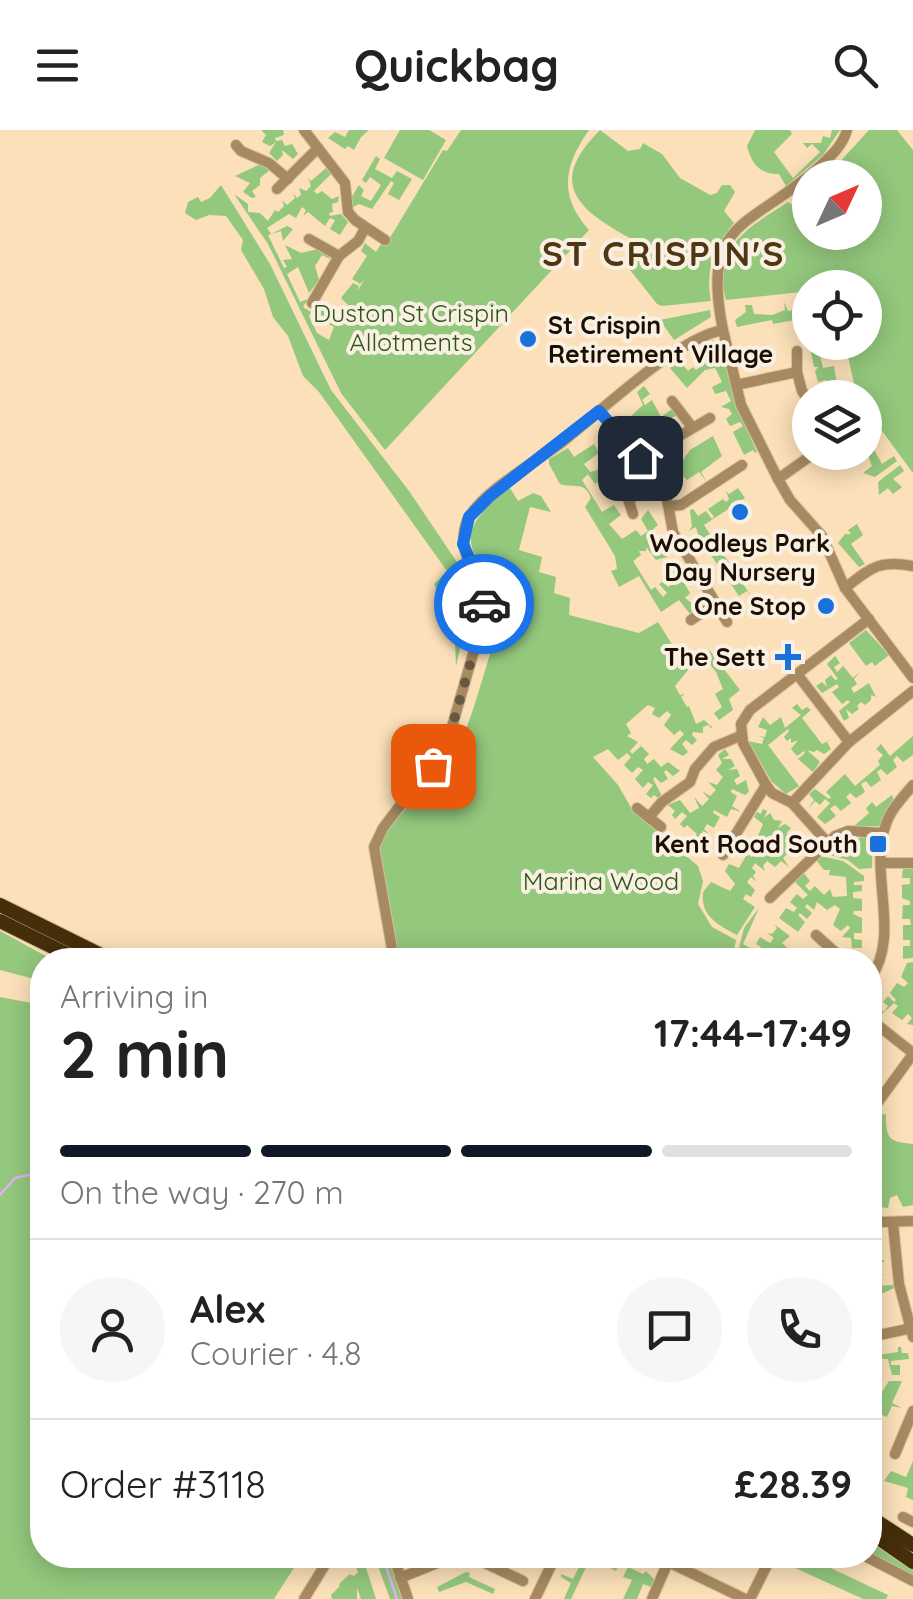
<!DOCTYPE html>
<html lang="en">
<head>
<meta charset="utf-8">
<style>
	:root { --surface:#fff; --page:#f6f6f6; --text:#222; --muted:#767676; --line:#e0e0e0; --accent:#111827 }
	body { margin:0; font-family:Quicksand,sans-serif; background:var(--page); color:var(--text); height:100vh; display:flex; flex-direction:column; font-size:38px; white-space:nowrap }
	* { box-sizing:border-box; margin:0 }
	p { font-size:32px; color:var(--muted) }
	.icon { flex:none; width:55px; height:55px; fill:none; stroke:currentColor; stroke-width:2; stroke-linecap:round; stroke-linejoin:round }
	.map { position:relative; flex:1; overflow:hidden }
	.side { position:absolute; left:30px; top:818px; width:852px; height:620px; display:flex; flex-direction:column; background:var(--surface); border-radius:40px; box-shadow:0 5px 25px #0003 }
	.side>* { flex:none }
	.needle { width:65px; rotate:46deg }
	.controls { position:absolute; left:792px; top:30px; display:grid; gap:20px }
	.controls a { display:grid; place-items:center; width:90px; height:90px; border-radius:50%; background:var(--surface); box-shadow:0 5px 25px #0003; font-size:50px }
	.pin { position:absolute; display:grid; place-items:center; width:85px; height:85px; color:#fff; margin:-42px; border-radius:20px; box-shadow:0 5px 15px #0006 }
	.courier { position:absolute; display:grid; place-items:center; width:100px; height:100px; margin:-50px; border:8px solid #1a73e8; border-radius:50%; background:#fff; color:#222; box-shadow:0 2px 12px #0007 }
	.overview em { font-style:normal; font-weight:700 }
	.overview div { display:flex; flex-direction:column-reverse }
	.overview { display:flex; align-items:center; justify-content:space-between; height:170px; padding:0 30px }
	h1 { font-size:65px; font-weight:700; line-height:75px }
	.bar { display:grid; grid-template-columns:repeat(4,1fr); gap:15px 10px; align-content:center; height:120px; padding:0 30px }
	.bar i { height:12px; border-radius:8px; background:var(--line) }
	.bar .on { background:var(--accent) }
	.bar p { grid-column:span 4 }
	.line { display:flex; align-items:center; gap:25px; padding:0 30px; border-top:2px solid var(--line) }
	.line div { flex:1 }
	.round { display:grid; place-items:center; flex:none; width:105px; height:105px; border-radius:52px; background:var(--page) }
	header { display:flex; justify-content:space-between; align-items:center; height:130px; padding:0 30px; background:var(--surface); font-size:45px; font-weight:700 }
	.map>svg:first-child { display:block }
	.green { fill:#94c87d }
	.lines { fill:none; stroke-linecap:round; stroke-linejoin:round }
	.stream { stroke:#e4adf9; stroke-width:2.5 }
	.minor-casing { stroke:#d7bf9b; stroke-width:12 }
	.highway-casing { stroke:#d7bf9b; stroke-width:16 }
	.minor { stroke:#a78a61; stroke-width:10 }
	.highway { stroke:#452f0a; stroke-width:14 }
	.done { stroke:#695841; stroke-width:10; stroke-dasharray:0 18 }
	.route { stroke:#1a73e8; stroke-width:12 }
	.poi-dot { fill:#1a71db; stroke:#f9f0e3; stroke-width:4 }
	.labels { text-anchor:middle; stroke-width:8; stroke-linejoin:round; paint-order:stroke }
	.park-label { font-size:25px; fill:#2b5613; stroke:#f9f0e3 }
	.poi-label { font-size:25px; font-weight:bold; fill:#1b0f00; stroke:#f9f0e3; text-anchor:end }
	.district-label { font-size:35px; font-weight:bold; letter-spacing:2.5px; fill:#4e3814; stroke:#f9f0e3 }
</style>
</head>
<body>
<header><svg class="icon" aria-label="menu" viewBox="0 0 24 24"><path d="M4 6h16M4 12h16M4 18h16"/></svg>Quickbag<svg class="icon" aria-label="search" viewBox="0 0 24 24"><circle cx="10" cy="10" r="6"/><path d="M15 15l6 6"/></svg></header>
<div class="map">
<svg width="913" height="1469" viewBox="0 0 913 1469">
	<rect width="100%" height="100%" fill="#fbe0b9"/>
	<g class="green">
		<path d="M261 0H283L284 5 275 8 276 11 282 10 285 16 292 14 298 24 293 29 282 20 283 25 277 31 269 23 276 12 270 16 262 12 266 5Z"/>
		<path d="M349 0H369L361 7 354 20 348 16 345 19 328 8 335 2 345 7Z"/>
		<path d="M400 0H429L446 10 423 50 384 28Z"/>
		<path d="M461 0H589C564 36 558 65 589 100L385 320 341 263 268 114 234 64 248 74V82L260 83 268 91 275 80 278 82 284 76 282 70 287 75 295 68 293 63 297 68 301 65 299 58 306 61 311 56 308 48 311 51 326 38 331 44 314 61 317 64 322 61 332 69 339 66 338 72 332 74 333 82 329 83 330 86 341 84 348 92 340 105 330 99 335 90 330 88 325 96 308 82 303 86 306 80 302 77 296 88 289 84 267 98 271 104 287 96 293 99 283 111 281 101 268 105 284 138 287 137 283 130 292 129 285 115 301 123 318 119 329 126 330 129 322 125 315 136 319 150 309 163 298 137 287 144 300 172 308 169 303 177 311 182 309 186 317 203 329 210 334 197 323 191 325 188 319 184 321 180 316 177 322 171 329 181 342 188 349 176 341 168 353 153 359 156 357 162 364 150 360 154 352 149 367 126 361 121 365 113 376 122 381 114 385 116 443 20 447 21Z"/>
		<path d="M600 0 628 21 640 19 643 13 662 24 680 48 710 65 717 63 722 55H730L735 62 724 81 734 93C714 117 705 139 711 171L662 176 657 174 627 136 635 111C583 82 543 57 600 0Z"/>
		<path d="M755 0H790L792 4 774 22 793 48 820 22 812 14 807 18 803 13H821L823 6 830 8 832 0H840L823 25 786 56 779 44C759 45 751 32 747 16Z"/>
		<path d="M869 0H897L913 20V343L865 278V268L857 267 845 213 865 212V158H810V161L726 170C710 117 751 96 788 72L794 76 804 71V61L810 56V102H865V48L820 47 837 35Z"/>
		<path d="M376 26 380 29 375 39 392 48 397 41 412 49 399 70 388 64 394 53 391 51 372 79 359 74 353 77 351 68 359 55 364 60 361 66 371 71 381 55 370 47 366 53 362 50Z"/>
		<path d="M261 34 270 40 260 48V55L252 61 256 67 252 68 243 62 250 53 235 46Z"/>
		<path d="M221 55 270 134 331 260 409 361 465 444 473 463V478L468 485 456 536 454 491 434 454 447 441 319 262 303 246 288 206 273 187 264 159 241 120 243 110 226 86 209 85 196 90 185 83 188 72 198 67 201 72 210 68Z"/>
		<path d="M784 172 788 181 793 180 795 190 773 194 772 190 737 197 735 190 746 182 745 175H752L754 184 772 185 785 180Z"/>
		<path d="M710 180 711 187 674 210 660 190Z"/>
		<path d="M713 210 722 216 736 276 757 322 755 323 753 320 744 325 733 302 743 296 740 292 730 296 726 289 732 284 729 279 721 277 731 271 726 261 715 264 712 257 722 252 715 238 705 240 687 258 670 238 680 231 688 241 693 237 696 240 700 237 692 226 700 231 709 225 704 218Z"/>
		<path d="M819 221 823 238 834 236 839 266 835 267 826 250 818 252 815 241 818 237H814L811 222Z"/>
		<path d="M644 256 650 264 642 270 645 275 652 270 661 287 672 279 678 285 650 298 655 307 649 314 640 299 651 291 647 286 637 294 630 287 643 275 637 262Z"/>
		<path d="M713 306 722 326 701 342 707 352 699 342 687 350 679 342 668 349 675 342 669 334 673 330 664 332 659 324 665 320 674 330H683L690 320Z"/>
		<path d="M594 314 599 323 584 334 590 342 601 339 604 327 613 321 631 349 635 347 641 356 631 361 614 342 595 354 588 344 582 350 602 382 614 375 621 385 609 394 622 409 636 400 641 406 648 401 641 389 648 380 658 395 650 402 667 427 656 430 646 417V421H639L641 425 633 431 651 460 655 457 663 467 667 463 659 454 664 451 668 457 673 454 664 440 673 434 690 463 685 468 698 478 690 484 679 470 661 482 639 446 619 457 611 441 617 439 615 426 585 377 591 368C585 350 573 359 560 354L549 334V329L568 318 574 327Z"/>
		<path d="M873 318 882 334 894 326 897 331 875 347 863 343 872 336 867 323Z"/>
		<path d="M900 335 904 341 893 349 902 357 893 364 888 358 879 365 878 352Z"/>
		<path d="M510 358 518 371 533 363 541 366 551 382 530 377 519 420 542 427 539 442 556 447 554 463 570 468 569 485 639 503 658 492 688 540 675 556 680 565 685 564 681 567 687 577 689 576 696 594 704 590 712 597 711 599 709 595 703 597V603L693 602 692 605 697 610 692 615 686 610 682 614 688 622 683 626 670 619 684 604 680 600 674 605 664 595 671 585 667 581 659 588 652 584 655 578 648 575 626 594 631 603 627 606 638 612 630 621 632 624 641 616 649 624 644 629 647 634 654 629 661 637 668 632 680 641 673 646 666 640 664 642 668 649 661 653 655 647 653 649 662 666 658 668 654 665 651 668 646 664 653 655 648 652 643 658 635 649 643 640 638 637 632 643 624 635 631 627 627 623 618 630 608 619 593 627 618 655 633 681 698 736 703 751 698 774 712 797 736 810 732 830H398L379 718 381 709 435 643 442 648C465 612 475 573 487 534 490 522 497 511 497 498 496 428 431 415 510 358Z"/>
		<path d="M738 358 745 368 704 395 753 469 747 461 739 466 699 408 696 397 688 401 692 397 690 380 693 379 698 386 706 381 712 389 714 387 708 379 723 369 726 372 729 369 726 361 729 364Z"/>
		<path d="M857 394 863 405 851 414 865 434 859 437 838 413 845 404H851L848 400Z"/>
		<path d="M866 500 889 525 875 536 872 532 866 536 849 513Z"/>
		<path d="M710 521 740 560 729 569 733 580 719 590 714 583 722 577 715 564 723 559 716 542 708 532 698 537 696 533Z"/>
		<path d="M835 526 840 533 834 537 837 542 843 536 853 548 861 541 854 549 857 554 851 558 854 563 869 553 876 567 871 565V570L865 575 861 572 857 576 859 579 852 584 846 579 849 588 844 591 839 581 850 572 848 570 842 574 832 562 839 557 837 554 822 563 816 556 822 552 827 557 825 550 831 545 835 550 838 549 827 534Z"/>
		<path d="M797 574 802 580 807 577 811 580 802 588 822 614 832 609 827 612 831 619 824 624 817 620 814 622 807 620 820 632 813 642 798 629 805 623 804 621 797 626 791 619 798 610 791 613V608L787 611 784 607 789 601 788 599 768 615 799 656 786 664 772 652 748 611 762 614 764 608 758 606 765 607 767 600 758 597 763 587 770 595 781 587 785 598 801 585 792 578Z"/>
		<path d="M913 606V625L903 632 897 626 893 630 897 637 887 645 881 639 877 642 881 650 871 657 866 651 861 654 865 662 856 668 850 663 846 667 851 673 841 681 835 675 830 679 836 686 825 694 817 687 830 673 825 669 820 675 815 671 808 679 814 670 809 664 815 659 829 669 831 667 826 662 845 644 855 656 880 635 878 631 883 625 876 619 881 614 890 626Z"/>
		<path d="M725 619 729 625 722 629H731L735 636 728 640 737 639 740 646 734 650 737 655 746 650 749 662 745 665 732 659 731 662 737 666 732 676 741 682 731 679 727 687 714 680 713 683 720 687 714 698 707 694 704 699 709 704 703 701 700 707 709 712 701 721 697 717 693 722 689 715 697 704 687 695 684 698 680 694 687 686 682 682 675 689 672 685 675 681 668 675 680 670 690 683 699 678 694 667 702 676 709 669 702 661 710 666 716 660 708 652 717 655 723 647 716 640 722 633 718 625Z"/>
		<path d="M892 665 894 671 881 696H854L869 683 866 678 872 672 876 677Z"/>
		<path d="M763 679 767 681 764 688 770 683 774 690 782 691 778 698 785 694 791 698 786 704 793 702 799 707 794 713 799 717 806 710 811 720 801 725 787 713 785 715 790 721 783 728 789 737 781 731 775 737 767 731 763 736 765 741 755 733 752 738 756 742 753 746 757 752 751 747 747 752 755 760 751 767 746 764 743 769 755 777 737 805C718 795 700 786 703 762L711 752 730 761 735 754 725 741 729 734 739 738 747 724 752 727 755 722 750 719 753 714 761 718 764 713 757 708 763 694 754 687 757 682 761 684Z"/>
		<path d="M873 707 872 738 859 739 848 730 823 723 841 709Z"/>
		<path d="M820 726 843 731 864 746V751L854 752V755H862V761L853 762V768L862 769V781H854L853 784 862 788V803H854V809L862 810V818H852L851 808 842 807 850 798 848 795 841 801 833 795 840 779 835 775 827 780 817 772 814 780 807 774 805 777 812 783 807 789 800 783 798 785 805 792 798 802 779 788 786 778 794 782 797 778 790 772 797 764 803 769 808 765 795 752 803 742 810 751 805 756 810 761 815 756 824 765 830 759 833 767 847 766 846 747 829 745 830 740H824L816 730Z"/>
		<path d="M903 738 913 739V828L903 829V816H910V810H903V795H911L910 789H902L903 775H910V771L902 768V755L910 754V748H902Z"/>
		<path d="M759 778 743 814 758 823 761 817 756 814 760 807 770 813 774 808 767 803 772 804 777 798 774 794 790 806 782 813 792 822 788 828 790 830H736L744 798Z"/>
		<path d="M0 801 53 830H42V851L0 840Z"/>
		<path d="M913 832V895L907 894 912 888 908 884 902 890 892 883 898 876 894 873 878 888 873 884 879 877 884 882 888 876 883 872 888 866 894 872 896 870 890 863 897 853 904 857 908 853 901 847 907 833Z"/>
		<path d="M0 867 42 875V1425H302L274 1469H0Z"/>
		<path d="M877 982 886 985C886 1008 888 1012 913 1014V1075L903 1077 897 1065 890 1068 888 1078 870 1076V996Z"/>
		<path d="M870 1106 878 1112V1120H874V1130H884V1132L874 1133 875 1143 885 1145 875 1146 876 1156 893 1155 894 1158 879 1165 873 1158 870 1160Z"/>
		<path d="M898 1217H901L902 1223H908L909 1229 891 1231V1235H900V1245H892L888 1229H882L875 1258 870 1256V1238L878 1237 870 1236V1226L898 1222Z"/>
		<path d="M889 1251H902L892 1273 902 1278 892 1276 887 1287 877 1283 882 1272 880 1265Z"/>
		<path d="M913 1331V1370L906 1367 908 1358 884 1351 891 1341 906 1347Z"/>
		<path d="M870 1410 913 1439V1448L870 1425Z"/>
		<path d="M362 1425 376 1469H361L357 1458V1469H332L331 1465 340 1456 339 1454 350 1444 354 1446 358 1442 353 1430Z"/>
		<path d="M374 1425H388L404 1469H390Z"/>
		<path d="M570 1425H603L617 1432 622 1426 616 1441 597 1431 588 1433 571 1469H564L571 1453 561 1447V1444L573 1449 581 1433Z"/>
		<path d="M782 1425H803L888 1465 886 1469H863L780 1431Z"/>
		<path d="M628 1437 643 1444 646 1441 655 1450 651 1457 643 1454 637 1469H623L632 1450 623 1447Z"/>
		<path d="M466 1442 470 1443 469 1447 495 1459 493 1464 466 1452 439 1462 437 1457Z"/>
	</g>
	<g class="lines">
		<g class="stream">
			<path d="M0 1065 15 1048 42 1042"/>
			<path d="M382 1425 397 1469"/>
		</g>
		<defs>
			<g id="minor">
				<path d="M304 0 345 53 348 82 355 90 385 110"/>
				<path d="M236 15 241 21 269 33 288 49"/>
				<path d="M277 59 318 18"/>
				<path d="M309 109 339 126"/>
				<path d="M312 173 339 126 358 111 365 98"/>
				<path d="M723 200 741 275 778 349 790 370 822 406 845 458 913 548"/>
				<path d="M797 242V221"/>
				<path d="M736 255 797 242 802 261 810 273"/>
				<path d="M672 271 692 297"/>
				<path d="M599 281 666 364 673 402 727 492"/>
				<path d="M834 322 835 324"/>
				<path d="M640 329 710 288"/>
				<path d="M778 349 816 322"/>
				<path d="M626 363 633 384"/>
				<path d="M630 369 657 351"/>
				<path d="M669 376 681 375 742 335"/>
				<path d="M845 458C872 437 879 430 913 436"/>
				<path d="M691 490 715 474"/>
				<path d="M797 544 849 612"/>
				<path d="M792 673 849 612 913 561"/>
				<path d="M637 678 661 697"/>
				<path d="M650 686 662 672 690 652 695 639 714 617 740 606"/>
				<path d="M827 712 792 673 772 663 766 655 743 613 741 594 750 580 869 489"/>
				<path d="M723 725 766 655"/>
				<path d="M882 733H913"/>
				<path d="M770 768 835 706 848 701 883 703"/>
				<path d="M816 805 836 823 851 830"/>
				<path d="M394 830 374 717 383 698 447 614 484 486C484 450 454 423 467 391 479 363 536 332 561 313 600 282 677 208 723 200 700 87 751 99 819 37 831 26 843 15 847 0"/>
				<path d="M870 849C902 805 868 743 886 694 891 679 903 667 913 655"/>
				<path d="M870 889 913 923"/>
				<path d="M870 983 913 924"/>
				<path d="M880 1092 913 1091"/>
				<path d="M893 1093 899 1154 913 1207"/>
				<path d="M870 1207 912 1198"/>
				<path d="M895 1324 913 1281"/>
				<path d="M903 1387 913 1392"/>
				<path d="M393 1425 408 1469"/>
				<path d="M468 1425 523 1451"/>
				<path d="M654 1425 745 1469"/>
				<path d="M863 1425 913 1451"/>
				<path d="M400 1448 457 1425"/>
				<path d="M304 1469 331 1425"/>
				<path d="M535 1469 556 1425"/>
				<path d="M652 1469 668 1432"/>
				<path d="M750 1469 772 1425"/>
			</g>
			<g id="highway">
				<path d="M0 775 111 830"/>
				<path d="M0 791 79 830"/>
				<path d="M870 1387 913 1415"/>
				<path d="M870 1402 913 1432"/>
			</g>
		</defs>
		<use href="#minor" class="minor-casing"/>
		<use href="#highway" class="highway-casing"/>
		<use href="#minor" class="minor"/>
		<use href="#highway" class="highway"/>
	</g>
	<g class="lines">
		<path class="done" d="M433 636 447 614 484 486V474"/>
		<path class="route" d="M484 474 480 454 463 414 469 387 490 366 599 281 640 328"/>
	</g>
	<g class="poi-dot">
		<circle cx="528" cy="209" r="10"/>
		<circle cx="740" cy="382" r="10"/>
		<circle cx="826" cy="476" r="10"/>
		<path d="M783 512h10v10h10v10h-10v10h-10v-10h-10v-10h10z"/>
		<rect x="868" y="704" width="20" height="20" rx="5"/>
	</g>
	<g class="labels">
		<g class="park-label">
			<text x="411" y="192">Duston St Crispin<tspan x="411" dy="29">Allotments</tspan></text>
			<text x="601" y="760">Marina Wood</text>
		</g>
		<g class="poi-label">
			<text x="548" y="204" text-anchor="start">St Crispin<tspan x="548" dy="29">Retirement Village</tspan></text>
			<text x="740" y="422" text-anchor="middle">Woodleys Park<tspan x="740" dy="29">Day Nursery</tspan></text>
			<text x="806" y="485">One Stop</text>
			<text x="766" y="536">The Sett</text>
			<text x="858" y="723">Kent Road South</text>
		</g>
		<g class="district-label">
			<text x="664" y="136">ST CRISPIN'S</text>
		</g>
	</g>
</svg>
<div class="controls">
<a><svg class="needle" viewBox="-14 -14 28 28"><path d="M0-13l5 13h-10z" fill="#e53935"/><path d="M0 13l5-13h-10z" fill="#767676"/></svg></a>
<a><svg class="icon" aria-label="locate" viewBox="0 0 24 24"><circle cx="12" cy="12" r="6"/><path d="M12 2v4M12 18v4M2 12h4M18 12h4"/></svg></a>
<a><svg class="icon" aria-label="layers" viewBox="0 0 24 24"><path d="M12 4l9 5-9 5-9-5zM3 14l9 5 9-5"/></svg></a>
</div>
<div class="pin" style="left:433px;top:636px;background:#ea580c"><svg class="icon" aria-label="bag" viewBox="0 0 24 24"><path d="M5 8h14l-1 12H6zM9 8a3 3 0 0 1 6 0"/></svg></div>
<div class="pin" style="left:640px;top:328px;background:#1f2937"><svg class="icon" aria-label="home" viewBox="0 0 24 24"><path d="M3 11l9-7 9 7M6 9v11h12V9"/></svg></div>
<div class="courier" style="left:484px;top:474px"><svg class="icon" aria-label="car" viewBox="0 0 24 24"><path d="M5 17H2v-5l4-1 3-4h7l3 4 3 1v5h-3M9 17h6M6 11h13"/><circle cx="7" cy="17" r="2"/><circle cx="17" cy="17" r="2"/></svg></div>
<section class="side">
<div class="overview"><div><h1>2 min</h1><p>Arriving in</p></div><em>17:44–17:49</em></div>
<div class="bar"><i class="on"></i><i class="on"></i><i class="on"></i><i></i><p>On the way · 270 m</p></div>
<div class="line" style="height:180px"><a class="round"><svg class="icon" aria-label="person" viewBox="0 0 24 24"><circle cx="12" cy="8" r="4"/><path d="M4 21q1-7 8-7t8 7"/></svg></a><div><b>Alex</b><p>Courier · 4.8</p></div><a class="round"><svg class="icon" aria-label="chat" viewBox="0 0 24 24"><path d="M4 5h16v11H9l-5 4z"/></svg></a><a class="round"><svg class="icon" aria-label="phone" viewBox="0 0 24 24"><path d="M5 4h4l2 5-3 2q2 4 5 5l2-3 5 2v4C11 20 4 13 5 4z"/></svg></a></div>
<div class="line" style="height:130px"><div>Order #3118</div><b>£28.39</b></div>
</section>
</div>
</body>
</html>
